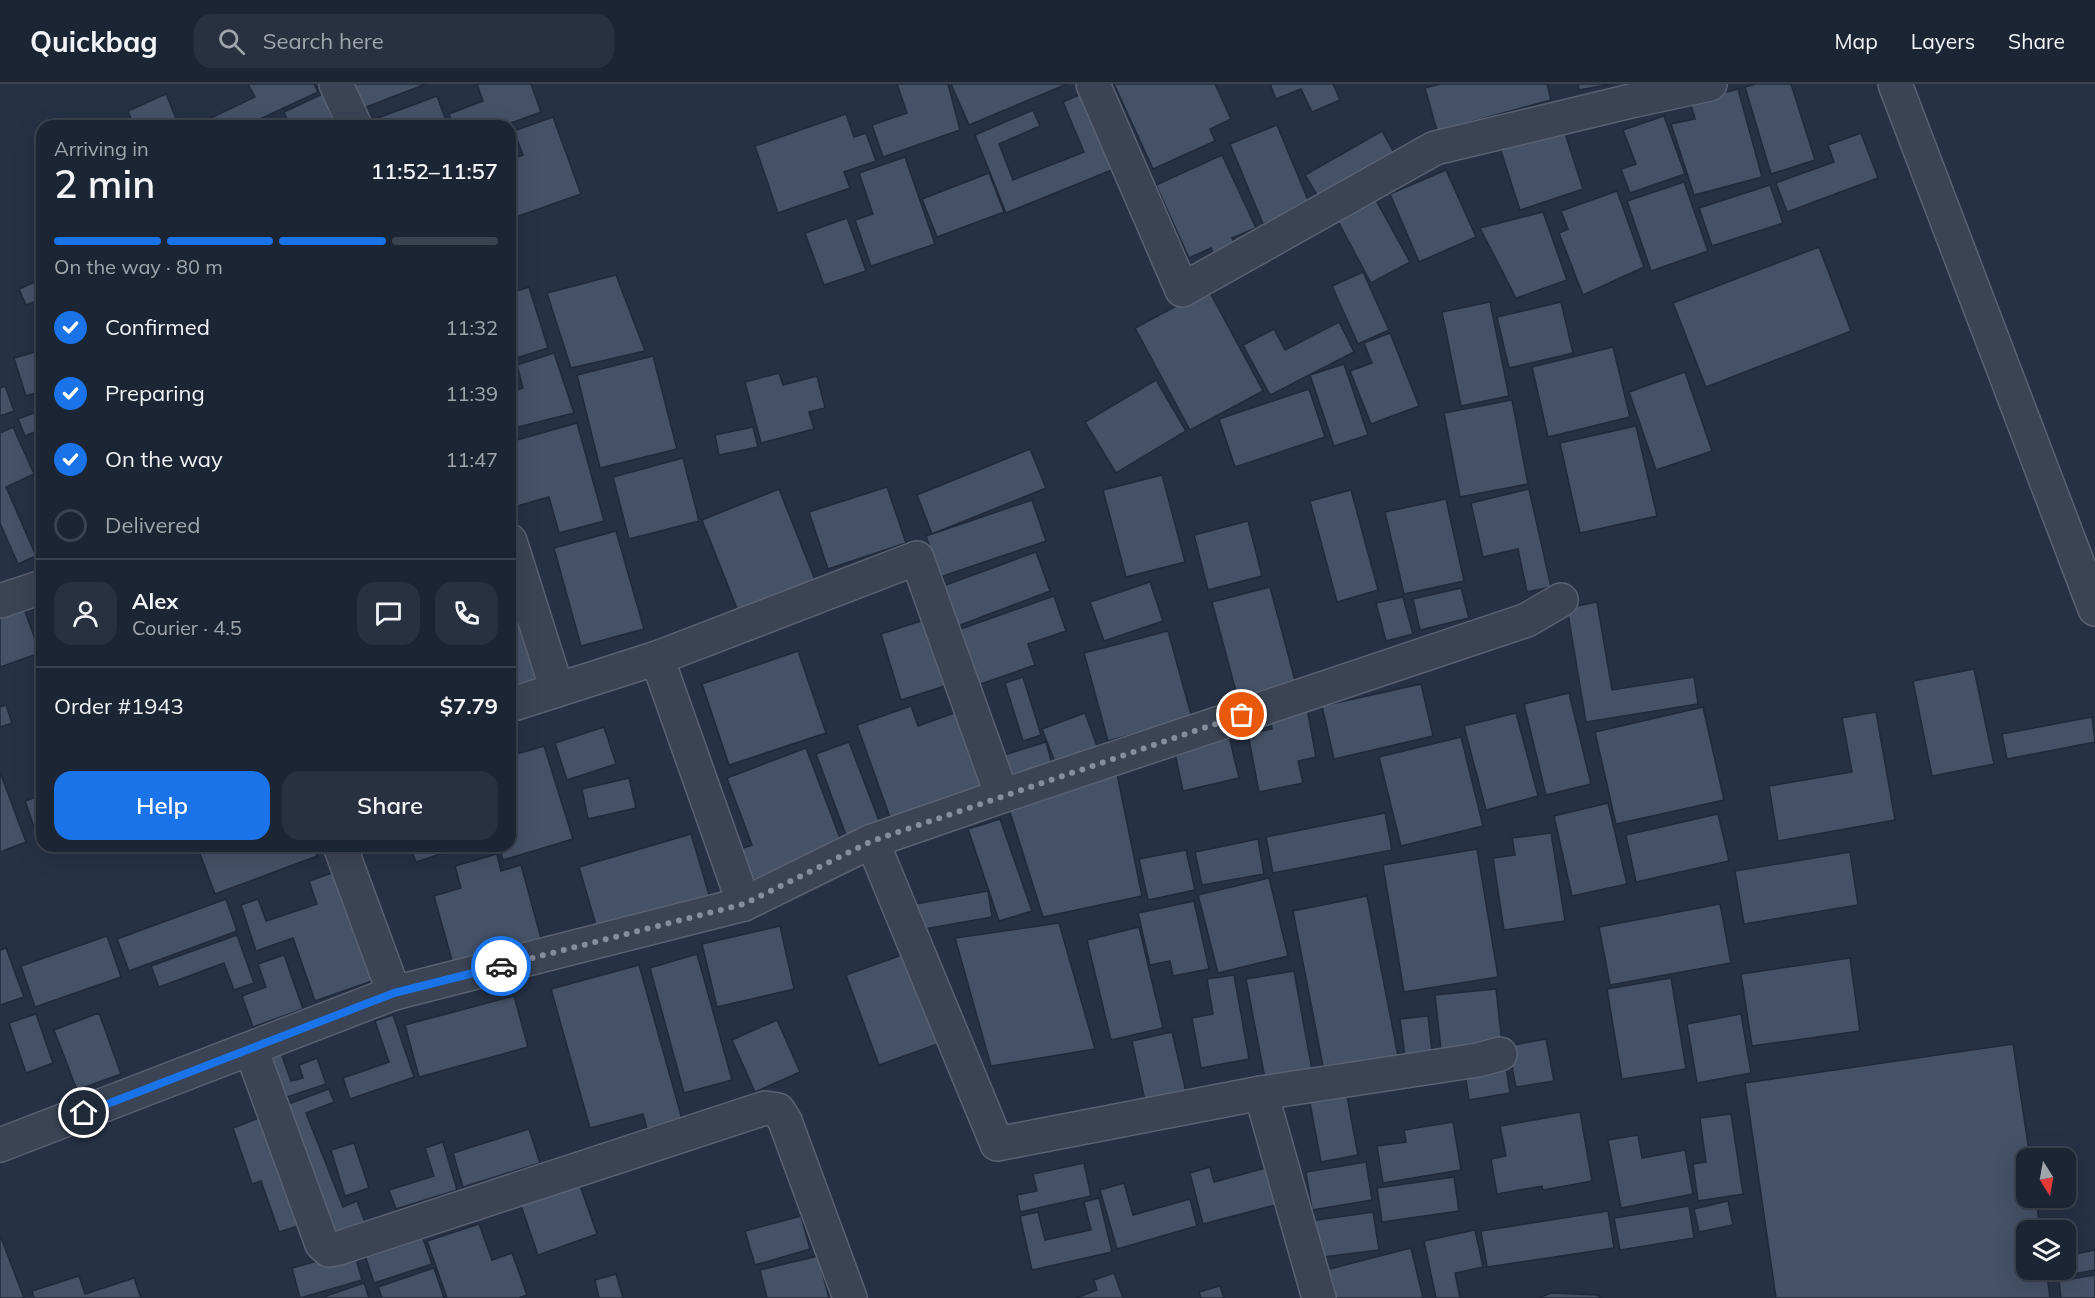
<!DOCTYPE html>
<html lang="en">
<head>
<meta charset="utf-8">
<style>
	:root { --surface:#1c2534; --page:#293140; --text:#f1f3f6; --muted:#a0a5ac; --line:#3a424f; --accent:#1a73e8 }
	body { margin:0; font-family:Mulish,sans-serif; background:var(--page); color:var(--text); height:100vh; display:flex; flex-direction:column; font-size:22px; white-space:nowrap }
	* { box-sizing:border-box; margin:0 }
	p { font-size:20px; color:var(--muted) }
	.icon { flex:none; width:33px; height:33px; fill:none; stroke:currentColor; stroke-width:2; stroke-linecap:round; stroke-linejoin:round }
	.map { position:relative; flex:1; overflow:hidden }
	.panel { position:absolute; left:36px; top:36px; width:480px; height:732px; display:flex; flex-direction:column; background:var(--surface); border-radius:18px; box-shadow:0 6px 24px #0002,0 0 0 2px var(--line) }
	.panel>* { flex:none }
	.needle { width:39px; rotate:169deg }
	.buttons { position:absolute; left:2016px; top:1064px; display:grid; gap:12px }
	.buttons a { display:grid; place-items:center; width:60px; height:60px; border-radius:12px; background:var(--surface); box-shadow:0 6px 24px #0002,0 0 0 2px var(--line); font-size:30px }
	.pin { position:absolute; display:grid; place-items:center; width:51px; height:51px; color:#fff; margin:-26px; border:3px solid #fff; border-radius:50%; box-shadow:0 2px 6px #0007 }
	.courier { position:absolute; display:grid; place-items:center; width:60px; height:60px; margin:-30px; border:4px solid #1a73e8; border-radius:50%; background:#fff; color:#222; box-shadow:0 2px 8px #0007 }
	.headline em { font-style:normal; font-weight:600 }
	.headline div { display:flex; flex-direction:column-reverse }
	.headline { display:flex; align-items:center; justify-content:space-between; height:102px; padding:0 18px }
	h1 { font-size:39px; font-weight:600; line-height:45px }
	.bar { display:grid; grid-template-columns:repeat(4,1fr); gap:9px 6px; align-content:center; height:72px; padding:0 18px }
	.bar i { height:8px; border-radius:4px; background:var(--line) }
	.bar .selected { background:var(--accent) }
	.bar p { grid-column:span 4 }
	.line { display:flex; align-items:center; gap:15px; padding:0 18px; border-top:2px solid var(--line) }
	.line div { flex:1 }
	.round { display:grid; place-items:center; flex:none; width:63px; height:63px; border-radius:18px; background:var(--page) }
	ol { padding:0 18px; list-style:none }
	li { display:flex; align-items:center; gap:18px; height:66px }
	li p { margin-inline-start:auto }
	li .icon { padding:6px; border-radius:50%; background:var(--accent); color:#fff; stroke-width:4 }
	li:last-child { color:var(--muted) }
	li i { width:33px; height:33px; border:3px solid var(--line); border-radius:50% }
	.cta { display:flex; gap:12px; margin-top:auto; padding:12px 18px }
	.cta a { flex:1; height:69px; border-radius:18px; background:var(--accent); color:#fff; font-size:24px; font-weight:600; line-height:69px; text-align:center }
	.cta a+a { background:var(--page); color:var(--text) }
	header { display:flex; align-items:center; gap:36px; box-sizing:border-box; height:84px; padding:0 30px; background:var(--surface); border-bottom:2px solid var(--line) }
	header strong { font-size:28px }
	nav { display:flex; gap:33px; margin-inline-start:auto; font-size:21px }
	.search { width:420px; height:54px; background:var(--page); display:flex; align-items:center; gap:15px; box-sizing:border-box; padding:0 21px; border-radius:18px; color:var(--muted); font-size:22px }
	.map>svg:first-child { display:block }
	.building { fill:#455167; stroke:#212a3c; stroke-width:1.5 }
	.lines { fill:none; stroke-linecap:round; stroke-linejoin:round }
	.street-casing { stroke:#596172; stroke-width:36 }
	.street { stroke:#3b4454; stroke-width:33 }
	.done { stroke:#858d9e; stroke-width:6; stroke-dasharray:0 10.8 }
	.route { stroke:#1a73e8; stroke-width:8 }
</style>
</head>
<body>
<header>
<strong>Quickbag</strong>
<div class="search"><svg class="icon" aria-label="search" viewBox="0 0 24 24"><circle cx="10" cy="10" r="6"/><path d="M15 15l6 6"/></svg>Search here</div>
<nav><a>Map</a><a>Layers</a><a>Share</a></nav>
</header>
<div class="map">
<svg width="2095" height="1214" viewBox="0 0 2095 1214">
	<rect width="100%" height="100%" fill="#263145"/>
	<g class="building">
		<path d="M248 0H314L318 8 245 42H194L255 13Z"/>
		<path d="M351 0H426L361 25Z"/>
		<path d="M477 0H531L541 28 503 42H453L449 30 483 17Z"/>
		<path d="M897 0H948L960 46 883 73 872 41 907 29Z"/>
		<path d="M951 0H1067L969 41Z"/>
		<path d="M1114 0H1215L1231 35 1210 45 1215 57 1153 85Z"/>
		<path d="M1270 0H1333L1340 16 1312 28 1301 5 1276 15Z"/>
		<path d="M1440 0H1547L1551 16 1437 47 1425 4Z"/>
		<path d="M1578 0H1612L1579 6Z"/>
		<path d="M1756 0H1791L1815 76 1771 90 1745 3Z"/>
		<path d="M1738 5 1762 93 1694 111 1671 40 1695 35 1690 18Z"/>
		<path d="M329 7 345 42H290L284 28Z"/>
		<path d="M1086 8 1119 83 1006 129 975 51 1033 26 1040 42 999 60 1013 96 1084 68 1063 18Z"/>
		<path d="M166 10 179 42H134L128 27Z"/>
		<path d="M437 12 448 42H368L367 38Z"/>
		<path d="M846 30 854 53 866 49 876 77 844 88 850 104 778 129 755 62Z"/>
		<path d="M1664 32 1685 90 1630 109 1621 85 1636 80 1623 46Z"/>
		<path d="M553 33 581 110 510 135V89L512 88 510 76 523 71 514 47Z"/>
		<path d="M1562 40 1583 105 1520 126 1499 61Z"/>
		<path d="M1277 41 1310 121 1263 140 1230 60Z"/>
		<path d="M1382 47 1396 72 1320 116 1305 91Z"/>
		<path d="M1861 49 1878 94 1787 128 1776 99 1834 78 1828 61Z"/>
		<path d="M1222 71 1256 144 1232 154 1239 168 1217 178 1211 164 1189 174 1156 101Z"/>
		<path d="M905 73 935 160 871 182 855 136 873 130 859 89Z"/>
		<path d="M1446 86 1476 153 1419 178 1390 110Z"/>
		<path d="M989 89 1004 128 937 153 922 115Z"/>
		<path d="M1684 98 1708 167 1651 187 1627 117Z"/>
		<path d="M1770 101 1783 139 1712 162 1699 124Z"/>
		<path d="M1617 107 1644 183 1583 211 1559 149 1568 145 1561 127Z"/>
		<path d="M1372 109 1410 178 1371 199 1334 130Z"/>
		<path d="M1543 128 1567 196 1516 214 1480 144Z"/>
		<path d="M847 134 866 187 824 201 805 149Z"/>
		<path d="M1819 163 1851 247 1706 303 1673 219Z"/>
		<path d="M510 176 517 205 510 206Z"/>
		<path d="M1363 188 1389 246 1358 260 1332 202Z"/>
		<path d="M616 191 645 267 571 284 547 209Z"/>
		<path d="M42 195V215L26 221 19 205Z"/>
		<path d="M529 203 548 264 510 276V209Z"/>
		<path d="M1208 205 1263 307 1190 346 1135 244Z"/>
		<path d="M1490 218 1509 312 1461 322 1442 228Z"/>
		<path d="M1561 218 1573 269 1509 284 1497 233Z"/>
		<path d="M1339 238 1354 268 1270 311 1243 261 1274 245 1285 266Z"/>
		<path d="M1390 249 1419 322 1371 340 1350 287 1372 279 1364 259Z"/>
		<path d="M1613 263 1630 333 1548 353 1532 283Z"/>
		<path d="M39 267 42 277V307L26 312 14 274Z"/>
		<path d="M554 269 574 329 510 345V308L523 304 517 281Z"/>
		<path d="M653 272 677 365 600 384 577 291Z"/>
		<path d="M1344 280 1368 351 1334 362 1310 291Z"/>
		<path d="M1685 288 1712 367 1656 386 1629 308Z"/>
		<path d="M779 289 783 301 817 292 825 324 809 328 814 345 761 359 745 298Z"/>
		<path d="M1156 296 1186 347 1116 389 1085 338Z"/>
		<path d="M5 302 14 327 0 332V304Z"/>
		<path d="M1309 305 1325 353 1235 383 1219 335Z"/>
		<path d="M1512 316 1528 400 1460 413 1444 329Z"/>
		<path d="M42 326V345L25 352 18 335Z"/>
		<path d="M577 339 604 437 559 449 549 413 510 424V358Z"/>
		<path d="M1636 342 1657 432 1580 449 1560 359Z"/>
		<path d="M13 343 34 390 6 403 36 472 18 480 0 439V349Z"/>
		<path d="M753 343 758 363 719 371 715 351Z"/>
		<path d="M1030 365 1046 404 932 450 917 411Z"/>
		<path d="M683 374 699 437 629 455 613 393Z"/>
		<path d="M1162 391 1185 478 1126 493 1103 406Z"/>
		<path d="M887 403 906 459 828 485 809 428Z"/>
		<path d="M779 405 815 496 738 527 702 436Z"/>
		<path d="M1529 405 1551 503 1527 508 1518 465 1483 473 1471 419Z"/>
		<path d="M1351 406 1378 506 1337 518 1310 417Z"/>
		<path d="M1446 415 1464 497 1404 510 1385 428Z"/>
		<path d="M1032 416 1046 457 940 493 926 452Z"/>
		<path d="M1248 437 1262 492 1208 506 1194 451Z"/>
		<path d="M616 447 644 545 581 562 554 464Z"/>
		<path d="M1036 468 1050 507 958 542 943 502Z"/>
		<path d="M1150 498 1163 537 1104 557 1090 518Z"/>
		<path d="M510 499 542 597 510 606Z"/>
		<path d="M1270 503 1296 600 1238 615 1212 518Z"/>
		<path d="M1461 504 1469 534 1420 546 1413 515Z"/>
		<path d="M42 510V549L30 514Z"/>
		<path d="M1054 512 1066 547 1028 560 1035 581 975 602 955 547Z"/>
		<path d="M1403 513 1413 550 1386 557 1376 519Z"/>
		<path d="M21 516 40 569 0 583V523Z"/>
		<path d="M1597 518 1612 606 1694 593 1698 620 1586 638 1567 524Z"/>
		<path d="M927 535 948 601 901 616 881 550Z"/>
		<path d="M1168 547 1192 634 1108 657 1084 569Z"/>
		<path d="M798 567 826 649 729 681 702 600Z"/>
		<path d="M1974 585 1994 680 1932 692 1913 597Z"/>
		<path d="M1023 593 1041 651 1023 657 1005 599Z"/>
		<path d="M1421 600 1433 652 1334 675 1322 622Z"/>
		<path d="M1569 609 1591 700 1546 711 1524 620Z"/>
		<path d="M6 621 12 639 0 643V623Z"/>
		<path d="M911 622 918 642 960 627 988 705 892 739 857 641Z"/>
		<path d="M1703 623 1724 716 1616 740 1595 648Z"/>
		<path d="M1307 624 1316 673 1298 677 1303 699 1259 708 1248 650 1272 645 1270 631Z"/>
		<path d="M1876 628 1895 736 1778 757 1769 702 1852 688 1842 634Z"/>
		<path d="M1085 629 1098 665 1056 681 1042 645Z"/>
		<path d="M1516 629 1538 712 1486 726 1464 642Z"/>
		<path d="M2092 633 2095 658 2007 675 2002 650Z"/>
		<path d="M604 643 616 680 567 696 555 659Z"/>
		<path d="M1228 648 1239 694 1183 707 1173 660Z"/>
		<path d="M1461 653 1483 742 1401 762 1379 673Z"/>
		<path d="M849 658 881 742 847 754 816 670Z"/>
		<path d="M1046 658 1054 687 1012 699 1004 671Z"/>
		<path d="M544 662 573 755 503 776 499 762H510V672Z"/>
		<path d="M806 664 843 762 747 798 735 767 752 761 727 694Z"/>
		<path d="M1116 685 1142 812 1043 833 1009 725Z"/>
		<path d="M0 688 26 758 0 768Z"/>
		<path d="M629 694 636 724 588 735 582 705Z"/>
		<path d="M42 711V745L36 748 25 717Z"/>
		<path d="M1608 719 1627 800 1572 812 1554 732Z"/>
		<path d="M1385 729 1392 766 1273 789 1266 753Z"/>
		<path d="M1718 730 1729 777 1636 798 1626 751Z"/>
		<path d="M1000 735 1032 827 999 837 968 745Z"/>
		<path d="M1551 749 1565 837 1504 846 1493 774 1515 771 1512 754Z"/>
		<path d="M691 750 710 814 598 848 579 783Z"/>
		<path d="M1258 755 1264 790 1202 801 1195 768Z"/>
		<path d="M197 762H313L317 772 215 810Z"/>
		<path d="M410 762H465L416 778Z"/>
		<path d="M1477 765 1498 893 1404 908 1383 781Z"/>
		<path d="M1186 766 1195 806 1148 816 1139 775Z"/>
		<path d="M1850 768 1858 821 1744 840 1735 787Z"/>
		<path d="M497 770 501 787 521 781 541 854 453 880 434 812 461 804 455 782Z"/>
		<path d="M335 788 372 897 315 917 293 854 256 867 241 821 258 815 266 837 317 820 309 797Z"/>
		<path d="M1269 794 1288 872 1218 889 1198 811Z"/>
		<path d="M988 807 992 833 913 847 909 821Z"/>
		<path d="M1367 812 1398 972 1324 987 1293 827Z"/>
		<path d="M226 815 237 847 129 887 117 855Z"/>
		<path d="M1194 817 1209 885 1173 892 1170 877 1150 881 1138 829Z"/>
		<path d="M1720 820 1731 879 1610 901 1599 843Z"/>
		<path d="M1059 839 1095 965 991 982 955 854Z"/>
		<path d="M780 842 794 905 717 923 702 860Z"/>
		<path d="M1139 843 1163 944 1111 956 1087 856Z"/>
		<path d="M237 851 254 899 234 906 224 879 159 903 151 882Z"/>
		<path d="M107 852 121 893 35 923 21 882Z"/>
		<path d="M6 864 24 913 0 921V866Z"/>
		<path d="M913 867 946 957 879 981 846 891Z"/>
		<path d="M697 870 732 996 684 1009 650 884Z"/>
		<path d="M284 871 303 925 253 943 242 912 266 903 258 880Z"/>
		<path d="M1850 874 1860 947 1752 962 1741 890Z"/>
		<path d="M639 881 682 1035 647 1045 643 1030 590 1044 551 905Z"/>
		<path d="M1294 887 1312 986 1265 995 1246 895Z"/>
		<path d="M1234 891 1249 975 1201 984 1192 934 1213 930 1207 895Z"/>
		<path d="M1671 894 1686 985 1622 995 1607 905Z"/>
		<path d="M1496 905 1502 959 1441 966 1435 911Z"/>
		<path d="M514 912 528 963 419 993 405 941Z"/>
		<path d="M99 929 121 990 77 1006 54 946Z"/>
		<path d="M36 930 53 979 26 989 9 939Z"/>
		<path d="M1741 930 1751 989 1697 999 1687 940Z"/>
		<path d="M393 931 414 993 350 1015 343 994 389 978 375 937Z"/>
		<path d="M1428 932 1432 968 1405 972 1400 935Z"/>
		<path d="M777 936 800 988 755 1008 732 956Z"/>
		<path d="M1172 948 1186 1008 1145 1017 1132 957Z"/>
		<path d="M1546 955 1554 997 1516 1003 1508 962Z"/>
		<path d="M2013 960 2030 1074H2026V1113H2036L2040 1146H2026V1185H2046L2050 1214H1776L1745 999Z"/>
		<path d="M280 966 291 997 303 994 299 981 317 974 326 1000 278 1016 264 972Z"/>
		<path d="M1506 982 1510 1009 1469 1016 1465 989Z"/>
		<path d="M329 1005 334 1018 306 1029 343 1123 357 1117 365 1138 330 1151 280 1023Z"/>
		<path d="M1346 1007 1358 1071 1321 1078 1309 1014Z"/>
		<path d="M1580 1028 1592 1097 1543 1106 1542 1102 1497 1110 1491 1075 1506 1072 1500 1042Z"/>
		<path d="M1731 1030 1743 1110 1698 1117 1693 1080 1706 1078 1700 1034Z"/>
		<path d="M264 1032 301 1141 279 1148 261 1097 252 1100 233 1044Z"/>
		<path d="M1453 1038 1461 1086 1383 1099 1377 1062 1406 1058 1404 1046Z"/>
		<path d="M529 1045 540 1079 463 1103 453 1069Z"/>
		<path d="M1638 1051 1642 1074 1685 1066 1693 1110 1621 1124 1608 1056Z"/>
		<path d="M443 1058 457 1106 396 1125 389 1106 434 1092 425 1064Z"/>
		<path d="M354 1059 369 1104 345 1112 331 1066Z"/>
		<path d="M1366 1078 1372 1116 1312 1126 1306 1088Z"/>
		<path d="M1084 1079 1091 1112 1020 1128 1017 1111 1037 1107 1033 1090Z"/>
		<path d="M1273 1082 1283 1119 1203 1140 1190 1089 1210 1083 1214 1098Z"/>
		<path d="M577 1093 597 1150 538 1171 518 1113Z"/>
		<path d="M1454 1093 1459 1127 1382 1138 1377 1104Z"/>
		<path d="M1124 1099 1133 1131 1190 1115 1197 1142 1117 1165 1100 1106Z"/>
		<path d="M1099 1114 1112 1168 1032 1186 1020 1132 1038 1128 1045 1156 1091 1146 1084 1118Z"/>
		<path d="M1728 1117 1733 1141 1699 1148 1694 1125Z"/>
		<path d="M1689 1122 1694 1154 1620 1166 1614 1134Z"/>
		<path d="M1608 1127 1614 1164 1487 1183 1481 1147Z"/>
		<path d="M1373 1128 1379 1166 1315 1174 1310 1137Z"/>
		<path d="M801 1132 810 1165 755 1181 745 1147Z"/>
		<path d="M479 1140 492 1176 512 1169 527 1211 519 1214H447L427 1157Z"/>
		<path d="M1475 1146 1483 1183 1455 1189 1460 1214H1436L1424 1157Z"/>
		<path d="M0 1151 24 1214H0Z"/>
		<path d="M422 1152 432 1180 374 1199 365 1171Z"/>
		<path d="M1411 1164 1423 1214H1325L1318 1188Z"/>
		<path d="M2095 1166V1186L2073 1190 2070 1171Z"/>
		<path d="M354 1167 362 1196 300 1214 292 1184Z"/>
		<path d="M818 1172 829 1214H767L760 1186Z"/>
		<path d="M434 1184 444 1214H382L378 1203Z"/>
		<path d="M1114 1189 1123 1214H1076L1097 1206 1094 1196Z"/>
		<path d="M616 1190 623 1214H599L595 1196Z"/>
		<path d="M2095 1191V1214H2061L2059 1197Z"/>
		<path d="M79 1192 85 1210 134 1194 141 1214H34L32 1207Z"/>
		<path d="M364 1199 369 1214H326V1212Z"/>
		<path d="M1220 1202 1224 1214H1201L1199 1208Z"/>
		<path d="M1551 1209 1597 1211 1602 1214H1539Z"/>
	</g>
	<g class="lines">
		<defs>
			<g id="street">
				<path d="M336 0 355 42"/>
				<path d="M1093 0 1182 206 1435 64 1631 17 1710 0"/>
				<path d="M1895 0 2095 525"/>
				<path d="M510 457 557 606"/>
				<path d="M0 517 42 503"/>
				<path d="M657 574 744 820"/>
				<path d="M510 621 657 574 917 474 1002 712 872 757 997 1060 1261 1009 1319 1214"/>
				<path d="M1002 712 1527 536 1561 516"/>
				<path d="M394 909 744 820 872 757"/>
				<path d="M251 965 322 1160 329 1166 339 1164 765 1024 778 1026 785 1037 850 1214"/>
				<path d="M1261 1009 1478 976 1500 970"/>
				<path d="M0 1061 394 909 340 762"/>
			</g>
		</defs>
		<use href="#street" class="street-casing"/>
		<use href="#street" class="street"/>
	</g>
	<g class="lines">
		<path class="done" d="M501 882 744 820 872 757 1242 631"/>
		<path class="route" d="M84 1029 394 909 501 882"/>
	</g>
</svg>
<div class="buttons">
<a><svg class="needle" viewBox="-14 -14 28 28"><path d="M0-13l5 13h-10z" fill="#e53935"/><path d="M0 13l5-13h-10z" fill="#a0a5ac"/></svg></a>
<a><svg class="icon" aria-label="layers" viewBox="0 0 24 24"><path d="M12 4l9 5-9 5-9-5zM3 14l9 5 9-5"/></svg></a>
</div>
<div class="pin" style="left:1242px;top:631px;background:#ea580c"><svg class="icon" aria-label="bag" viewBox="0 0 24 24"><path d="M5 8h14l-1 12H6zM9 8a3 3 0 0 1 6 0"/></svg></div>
<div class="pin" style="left:84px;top:1029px;background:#1f2937"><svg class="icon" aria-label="home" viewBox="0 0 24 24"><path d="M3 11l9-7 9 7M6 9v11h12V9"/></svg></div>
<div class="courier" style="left:501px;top:882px"><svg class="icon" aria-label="car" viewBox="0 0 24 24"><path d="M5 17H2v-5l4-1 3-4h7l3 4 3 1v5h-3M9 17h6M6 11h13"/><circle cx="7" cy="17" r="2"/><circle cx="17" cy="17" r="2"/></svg></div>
<section class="panel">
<div class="headline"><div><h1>2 min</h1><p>Arriving in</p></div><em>11:52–11:57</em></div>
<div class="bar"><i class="selected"></i><i class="selected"></i><i class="selected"></i><i></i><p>On the way · 80 m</p></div>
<ol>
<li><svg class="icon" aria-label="check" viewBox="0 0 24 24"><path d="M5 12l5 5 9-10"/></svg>Confirmed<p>11:32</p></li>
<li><svg class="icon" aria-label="check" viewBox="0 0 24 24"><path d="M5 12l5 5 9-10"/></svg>Preparing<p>11:39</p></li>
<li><svg class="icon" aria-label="check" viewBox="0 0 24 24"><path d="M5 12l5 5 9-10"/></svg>On the way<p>11:47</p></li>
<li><i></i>Delivered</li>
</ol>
<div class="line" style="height:108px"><a class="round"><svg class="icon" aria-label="person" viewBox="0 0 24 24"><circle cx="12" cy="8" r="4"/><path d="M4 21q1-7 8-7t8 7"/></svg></a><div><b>Alex</b><p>Courier · 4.5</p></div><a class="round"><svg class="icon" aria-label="chat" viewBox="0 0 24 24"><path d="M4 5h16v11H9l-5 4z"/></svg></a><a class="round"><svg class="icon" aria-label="phone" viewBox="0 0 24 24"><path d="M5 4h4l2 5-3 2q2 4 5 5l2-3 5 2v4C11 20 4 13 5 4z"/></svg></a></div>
<div class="line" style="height:78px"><div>Order #1943</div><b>$7.79</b></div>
<div class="cta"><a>Help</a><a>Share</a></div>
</section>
</div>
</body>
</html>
